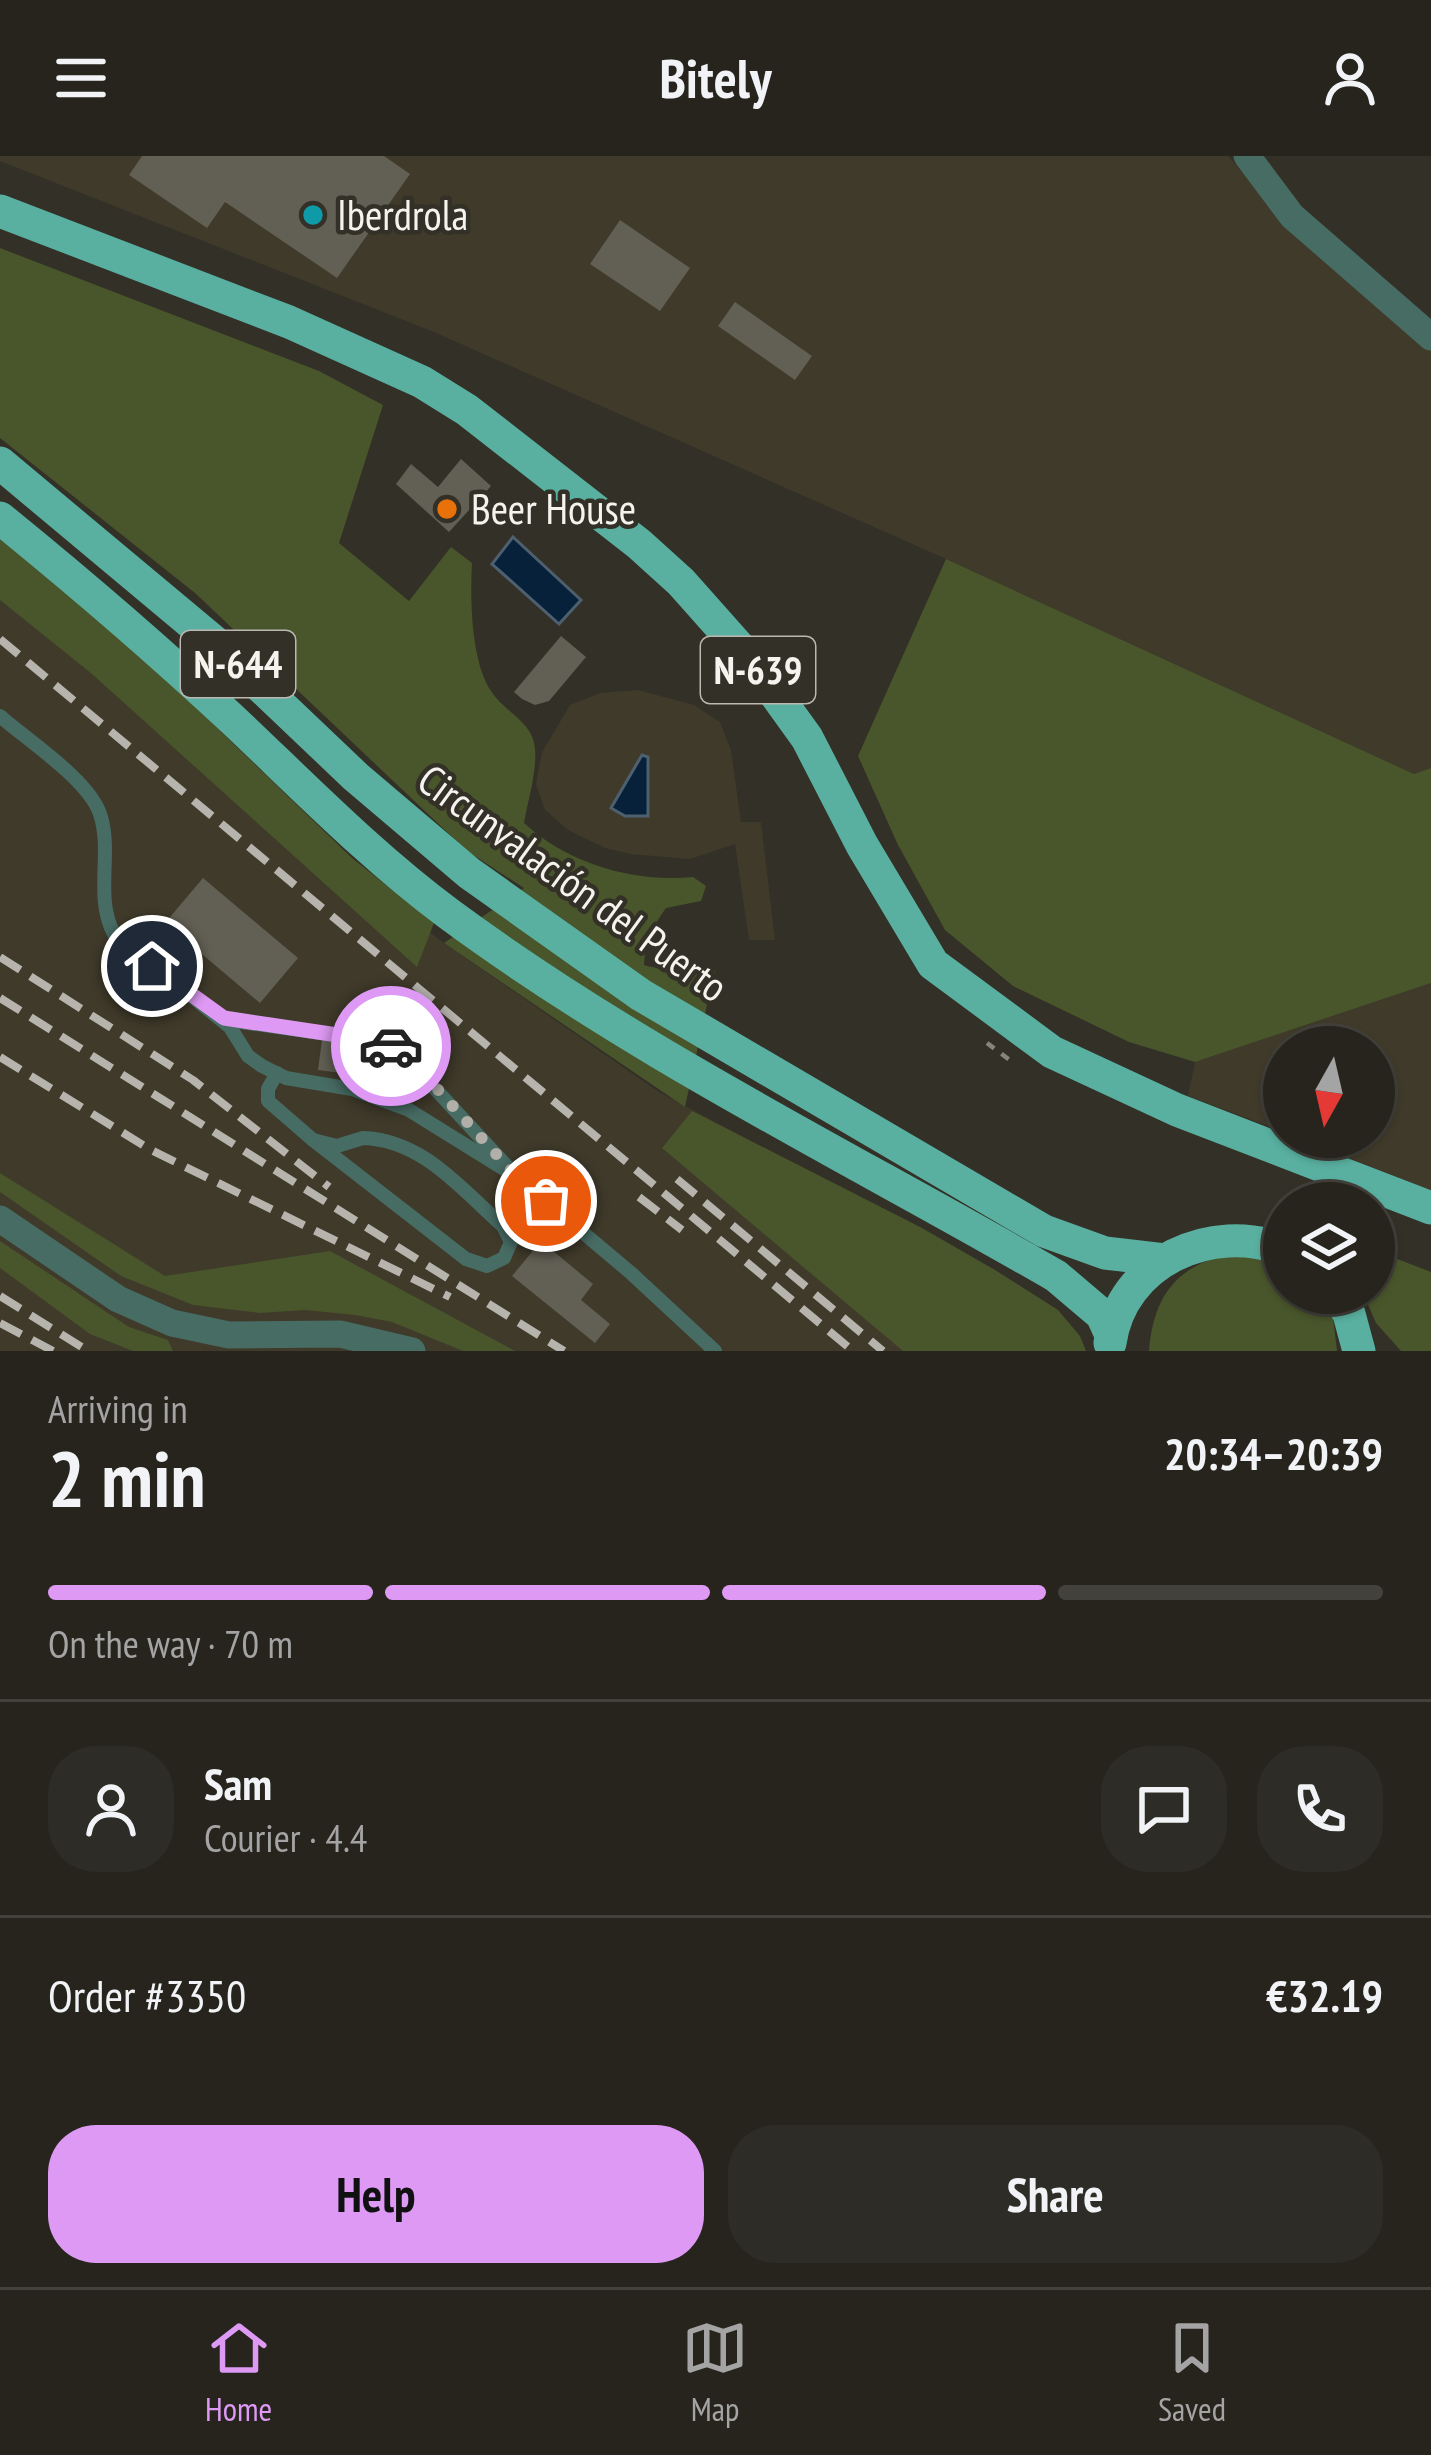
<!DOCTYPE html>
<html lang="en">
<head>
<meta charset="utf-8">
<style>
	:root { --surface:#26241d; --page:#2e2c26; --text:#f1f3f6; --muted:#a4a4a4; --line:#42413b; --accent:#dd99f3 }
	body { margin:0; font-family:"PT Sans Narrow",sans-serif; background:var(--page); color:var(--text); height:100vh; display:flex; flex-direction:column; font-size:45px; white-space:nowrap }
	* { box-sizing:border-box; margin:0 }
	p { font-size:39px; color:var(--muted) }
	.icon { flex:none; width:66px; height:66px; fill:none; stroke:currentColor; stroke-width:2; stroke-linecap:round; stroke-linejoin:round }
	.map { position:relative; height:1195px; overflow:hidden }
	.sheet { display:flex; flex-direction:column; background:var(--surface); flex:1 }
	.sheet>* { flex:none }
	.needle { width:78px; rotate:188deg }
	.buttons { position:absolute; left:1263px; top:870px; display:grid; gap:24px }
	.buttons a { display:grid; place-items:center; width:132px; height:132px; border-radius:50%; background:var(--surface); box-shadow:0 3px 9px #0004,0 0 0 3px var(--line); font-size:60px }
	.pin { position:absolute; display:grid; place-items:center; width:102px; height:102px; color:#fff; margin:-51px; border:6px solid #fff; border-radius:50%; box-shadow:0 3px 12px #0007 }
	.courier { position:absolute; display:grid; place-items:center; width:120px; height:120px; margin:-60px; border:9px solid #dd99f3; border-radius:50%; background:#fff; color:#222; box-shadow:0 3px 15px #0007 }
	.overview em { font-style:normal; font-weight:600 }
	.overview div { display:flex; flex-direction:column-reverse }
	.overview { display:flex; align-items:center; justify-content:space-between; height:204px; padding:0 48px }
	h1 { font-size:78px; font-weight:600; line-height:90px }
	.bar { display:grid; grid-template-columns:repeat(4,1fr); gap:18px 12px; align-content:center; height:144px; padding:0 48px }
	.bar i { height:15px; border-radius:9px; background:var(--line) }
	.bar .selected { background:var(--accent) }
	.bar p { grid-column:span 4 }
	.line { display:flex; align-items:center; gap:30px; padding:0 48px; border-top:3px solid var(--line) }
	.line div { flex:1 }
	.round { display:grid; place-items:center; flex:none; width:126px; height:126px; border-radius:48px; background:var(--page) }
	.button { display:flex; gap:24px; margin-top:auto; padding:24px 48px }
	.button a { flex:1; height:138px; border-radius:48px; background:var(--accent); color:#111; font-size:48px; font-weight:600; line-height:138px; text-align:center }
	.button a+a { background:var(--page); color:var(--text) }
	header { display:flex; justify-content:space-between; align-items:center; height:156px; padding:0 48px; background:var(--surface); font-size:54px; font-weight:600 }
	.tab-bar { display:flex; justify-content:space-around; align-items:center; height:168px; border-top:3px solid var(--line); background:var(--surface); font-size:33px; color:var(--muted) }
	.tab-bar a { display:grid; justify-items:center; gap:6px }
	.tab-bar .selected { color:var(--accent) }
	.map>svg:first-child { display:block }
	.built { fill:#3f3a2a }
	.green { fill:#49552b }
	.water { fill:#07213a; stroke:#4e6070; stroke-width:3 }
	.building { fill:#625f54 }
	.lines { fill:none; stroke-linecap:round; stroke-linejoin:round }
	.path { stroke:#88857d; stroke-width:4.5; stroke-dasharray:9 9; stroke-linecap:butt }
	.service { stroke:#476c64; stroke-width:14 }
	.minor { stroke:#476c64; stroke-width:27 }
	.trunk { stroke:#59b0a0; stroke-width:33 }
	.rail { stroke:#b6b4ad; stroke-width:8; stroke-dasharray:24 12; stroke-linecap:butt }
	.done { stroke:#b1afa8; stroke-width:12; stroke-dasharray:0 21.6 }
	.route { stroke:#dd99f3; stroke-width:15 }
	.culture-dot { fill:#0f9aa8; stroke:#333027; stroke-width:4.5 }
	.food-dot { fill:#e8710a; stroke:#333027; stroke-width:4.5 }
	.labels { text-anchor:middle; stroke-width:9; stroke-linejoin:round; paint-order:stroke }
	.shield { fill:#333027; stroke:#bbb8b2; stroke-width:3 }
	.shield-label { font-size:39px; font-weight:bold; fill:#f5f3ed }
	.poi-label { font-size:42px; fill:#f5f3ed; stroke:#333027; text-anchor:start }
	.street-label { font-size:42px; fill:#f5f3ed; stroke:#333027 }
</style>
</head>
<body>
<header><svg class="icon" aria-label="menu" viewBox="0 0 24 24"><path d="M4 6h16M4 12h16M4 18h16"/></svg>Bitely<svg class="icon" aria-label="person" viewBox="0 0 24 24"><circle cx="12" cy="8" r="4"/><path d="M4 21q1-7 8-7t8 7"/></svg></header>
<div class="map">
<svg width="1431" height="1195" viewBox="0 0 1431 1195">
	<rect width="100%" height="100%" fill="#333027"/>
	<g class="built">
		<path d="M0 0H1228L1310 91 1431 193V612L1414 618 946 403 434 176 0 5Z"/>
		<path d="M0 396 361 724 444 787 659 936 995 1114 1066 1195H0Z"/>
		<path d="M638 534 694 549 720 566 731 594 741 666H761L775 784H749L735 688 690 703 630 698 605 692 568 674 545 654 536 628 542 596 570 549 600 537Z"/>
		<path d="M1431 827V1035L1296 981H1374V891H1284V976L1188 940 1195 906Z"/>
	</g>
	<g class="green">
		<path d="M0 92 319 215 383 249 339 387 409 445 451 391 472 407C470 443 471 505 491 535 504 556 534 566 535 593 537 616 528 644 524 667 568 708 635 727 693 721L706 730 701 745 666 752C653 770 645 786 644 809 669 817 690 805 714 813L718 829 708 844 685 951 444 787 524 732 467 695 195 437 0 282Z"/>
		<path d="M0 382 157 514 352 702 434 767 417 811 92 518 0 444Z"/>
		<path d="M946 403 1414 618 1431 612V827L1195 906 1129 886 1013 830 945 774 898 689 858 600Z"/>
		<path d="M692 955 922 1072 995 1114 1058 1154 1080 1180 1086 1195H903L662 992Z"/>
		<path d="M0 1017 165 1120 330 1095 515 1195H463L392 1166 355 1159 305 1154 260 1157 193 1149 121 1120 0 1036Z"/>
		<path d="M0 1085 129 1171 168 1184 173 1195H133L90 1178 0 1112Z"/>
		<path d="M1374 1094 1431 1116V1195H1401L1376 1167 1363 1137H1374Z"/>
		<path d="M1240 1095 1284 1106V1137H1321L1333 1161 1337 1195H1149C1154 1134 1181 1107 1240 1095Z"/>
	</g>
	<g class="water">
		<path d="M513 381 581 444 559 468 492 408Z"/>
		<path d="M642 599 648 601V660H625L611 652Z"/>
	</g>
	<g class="building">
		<path d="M142 0H384L410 18 337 122 225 46 207 72 129 19Z"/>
		<path d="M620 64 690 112 660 155 590 108Z"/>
		<path d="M735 146 812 200 795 224 718 170Z"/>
		<path d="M461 303 491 330 449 376 396 328 411 308 438 331Z"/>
		<path d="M561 480 586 501 549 545 535 549 522 543 514 536Z"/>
		<path d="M203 722 298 802 260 847 165 767Z"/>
		<path d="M322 884 361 889 357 919 318 914Z"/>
		<path d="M541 1085 593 1128 581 1144 610 1168 595 1187 512 1120Z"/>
	</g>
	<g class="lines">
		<path class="path" d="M987 887 1011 905"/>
		<g class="service">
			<path d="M0 560C27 584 89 624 100 658 113 696 94 741 114 778L230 871 248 900 262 910 286 922 352 933 409 954 517 1021"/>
			<path d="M227 864 377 885 399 894 517 1021 631 1117 715 1195"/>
			<path d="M277 917 268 933V945L313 984"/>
			<path d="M363 982C423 984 461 1033 503 1070L511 1086 504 1102 487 1110 466 1103 313 984 337 990Z"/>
		</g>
		<g class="minor">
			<path d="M1247 0 1292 60 1431 181"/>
			<path d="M0 1063 118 1143 172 1167 229 1179 340 1178 412 1195"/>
		</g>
		<g class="trunk">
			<path d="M0 55 289 166 422 226 467 254 639 388 681 426 753 507 807 582 862 689 933 808 1052 896 1177 954 1431 1052"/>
			<path d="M0 307 213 485 356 621 469 717 641 839 1044 1075 1105 1097 1165 1104"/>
			<path d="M0 362C80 427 158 494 233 564 304 631 371 700 449 758 640 899 852 1002 1056 1120L1102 1159 1111 1179"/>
			<path d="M1337 1137 1349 1158 1359 1195"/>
			<path d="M1110 1187C1121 1106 1212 1065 1284 1094"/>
		</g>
		<g class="rail">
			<path d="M0 483 853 1195"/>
			<path d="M0 801 193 924 329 1031"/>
			<path d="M0 842 564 1195"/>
			<path d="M0 901 151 994 450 1141"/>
			<path d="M677 1023 883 1195"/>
			<path d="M639 1041 682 1074"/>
			<path d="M0 1140 88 1195"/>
			<path d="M0 1167 53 1195"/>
		</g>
	</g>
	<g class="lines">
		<path class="done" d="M391 890 412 905 517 1021 546 1045"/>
		<path class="route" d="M152 810 224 862 364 883 391 890"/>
	</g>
	<circle class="culture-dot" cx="313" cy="59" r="12"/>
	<circle class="food-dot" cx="447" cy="353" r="12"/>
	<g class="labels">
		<g class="shield">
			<rect x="181" y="475" width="114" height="66" rx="9"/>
			<rect x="701" y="481" width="114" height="66" rx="9"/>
		</g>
		<g class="shield-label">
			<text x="238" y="522">N-644</text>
			<text x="758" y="528">N-639</text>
		</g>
		<g class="poi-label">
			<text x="337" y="74">Iberdrola</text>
			<text x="471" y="368">Beer House</text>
		</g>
		<g class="street-label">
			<text transform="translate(573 727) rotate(36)" y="15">Circunvalación del Puerto</text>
		</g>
	</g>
</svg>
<div class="buttons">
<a><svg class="needle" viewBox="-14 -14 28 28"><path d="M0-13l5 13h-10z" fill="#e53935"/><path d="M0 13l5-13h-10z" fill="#a4a4a4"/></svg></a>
<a><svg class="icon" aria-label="layers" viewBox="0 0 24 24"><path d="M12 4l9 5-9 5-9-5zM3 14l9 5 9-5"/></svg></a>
</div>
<div class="pin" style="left:546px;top:1045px;background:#ea580c"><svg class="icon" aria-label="bag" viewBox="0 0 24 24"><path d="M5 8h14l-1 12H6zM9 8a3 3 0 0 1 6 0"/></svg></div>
<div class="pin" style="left:152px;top:810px;background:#1f2937"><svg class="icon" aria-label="home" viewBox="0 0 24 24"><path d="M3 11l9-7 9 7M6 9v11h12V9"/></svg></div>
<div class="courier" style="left:391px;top:890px"><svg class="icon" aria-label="car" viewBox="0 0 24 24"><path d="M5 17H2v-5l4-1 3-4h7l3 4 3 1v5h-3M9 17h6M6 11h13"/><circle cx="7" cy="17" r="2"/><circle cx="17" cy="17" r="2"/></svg></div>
</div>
<section class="sheet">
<div class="overview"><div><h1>2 min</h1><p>Arriving in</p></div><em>20:34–20:39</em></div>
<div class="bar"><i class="selected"></i><i class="selected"></i><i class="selected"></i><i></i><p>On the way · 70 m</p></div>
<div class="line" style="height:216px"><a class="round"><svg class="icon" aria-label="person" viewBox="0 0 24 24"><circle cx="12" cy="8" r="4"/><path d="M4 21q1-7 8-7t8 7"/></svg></a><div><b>Sam</b><p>Courier · 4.4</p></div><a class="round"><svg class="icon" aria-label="chat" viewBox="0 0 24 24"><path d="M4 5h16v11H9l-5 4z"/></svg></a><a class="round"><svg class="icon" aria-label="phone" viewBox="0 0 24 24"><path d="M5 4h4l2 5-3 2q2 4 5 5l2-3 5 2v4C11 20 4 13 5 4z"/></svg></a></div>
<div class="line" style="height:156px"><div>Order #3350</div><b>€32.19</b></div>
<div class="button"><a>Help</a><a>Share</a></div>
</section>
<nav class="tab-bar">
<a class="selected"><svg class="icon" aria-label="home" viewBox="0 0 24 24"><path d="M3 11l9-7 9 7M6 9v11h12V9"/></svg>Home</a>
<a><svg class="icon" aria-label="map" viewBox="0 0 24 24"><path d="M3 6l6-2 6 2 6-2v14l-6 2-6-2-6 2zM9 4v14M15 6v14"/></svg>Map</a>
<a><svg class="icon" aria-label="saved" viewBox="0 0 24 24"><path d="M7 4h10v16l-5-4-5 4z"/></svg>Saved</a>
</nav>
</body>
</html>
